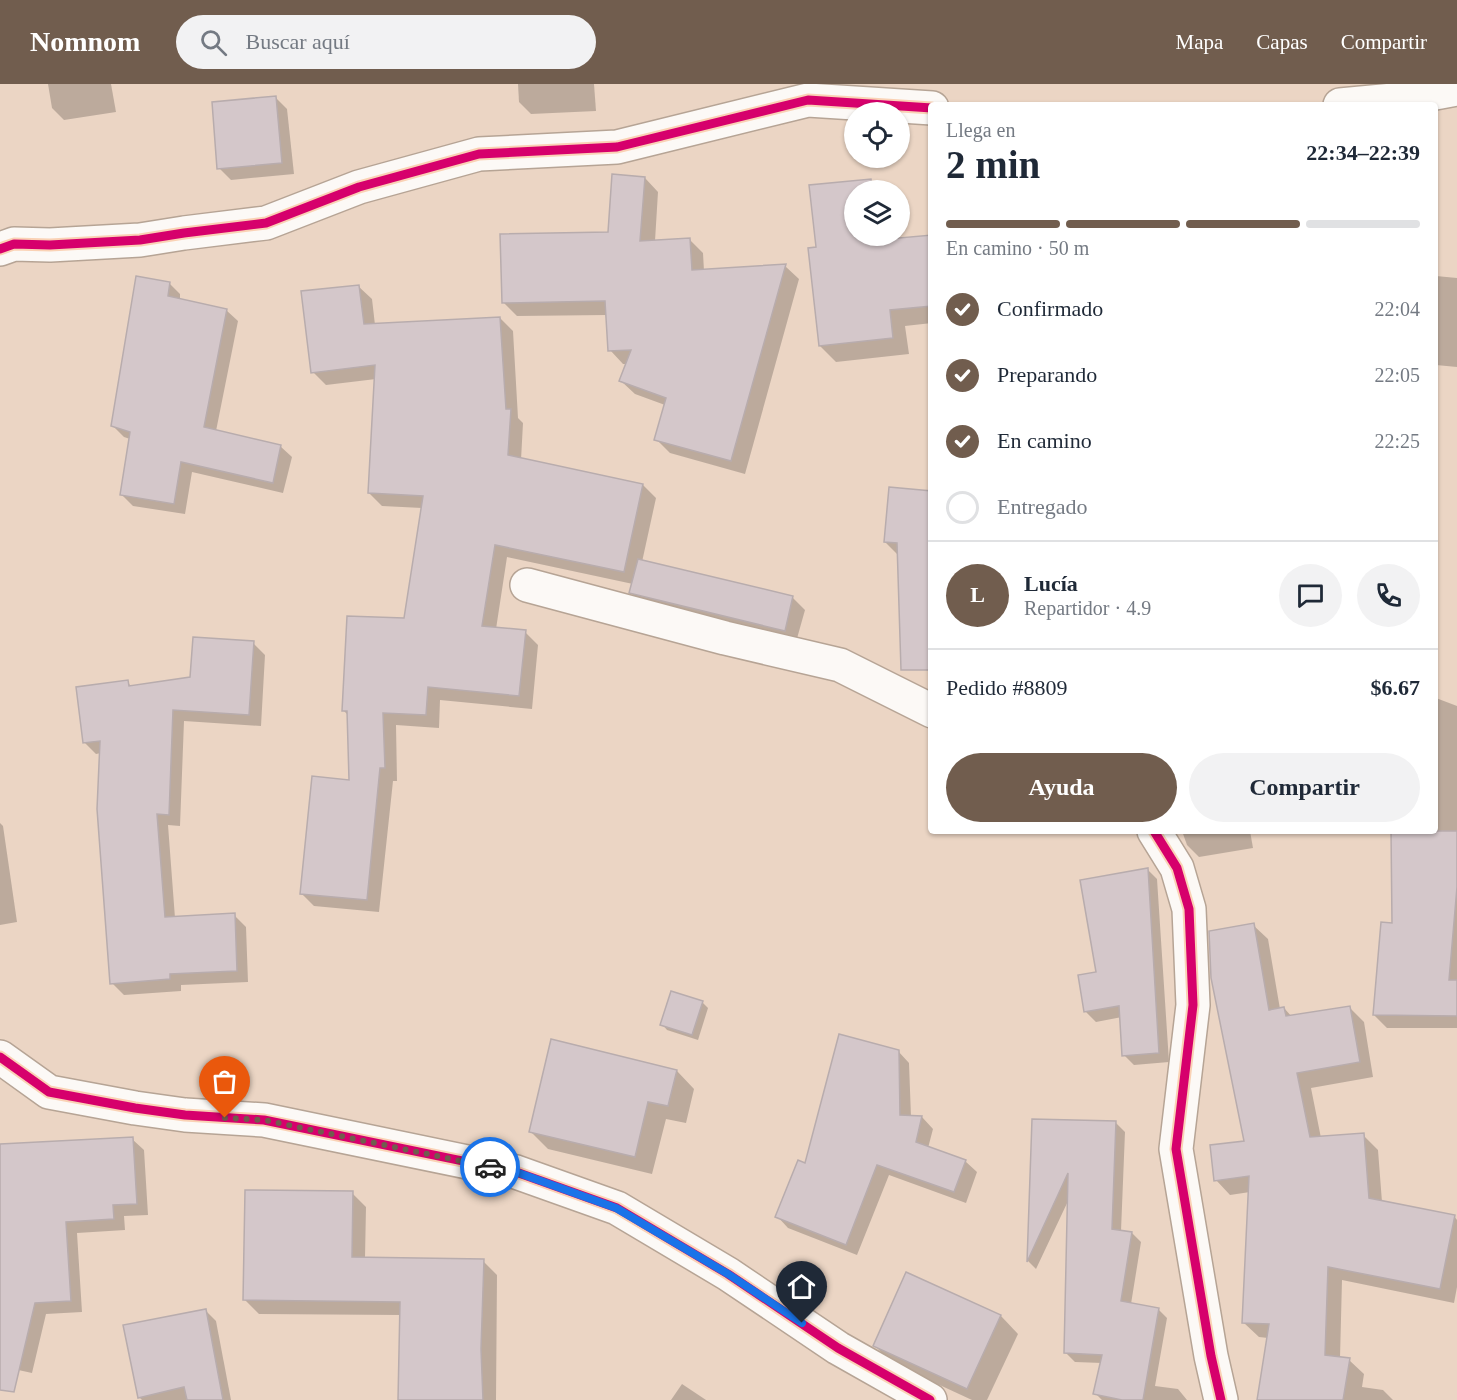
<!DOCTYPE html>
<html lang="es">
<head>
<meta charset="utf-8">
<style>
	:root { --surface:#fff; --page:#f2f2f3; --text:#1f2937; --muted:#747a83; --line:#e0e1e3; --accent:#715d4e }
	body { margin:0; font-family:"Times New Roman",serif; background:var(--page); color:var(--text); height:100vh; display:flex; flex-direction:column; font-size:22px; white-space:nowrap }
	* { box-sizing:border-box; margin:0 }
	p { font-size:20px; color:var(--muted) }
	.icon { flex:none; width:33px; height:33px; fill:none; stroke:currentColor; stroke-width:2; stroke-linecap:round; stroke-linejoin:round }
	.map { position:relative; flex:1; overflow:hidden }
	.side { position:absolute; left:928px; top:18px; width:510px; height:732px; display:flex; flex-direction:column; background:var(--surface); border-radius:6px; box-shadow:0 2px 4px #0004 }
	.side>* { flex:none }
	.buttons { position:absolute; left:844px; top:18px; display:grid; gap:12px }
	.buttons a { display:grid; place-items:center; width:66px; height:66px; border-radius:50%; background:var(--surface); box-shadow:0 2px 4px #0004; font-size:30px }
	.pin { position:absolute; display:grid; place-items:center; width:51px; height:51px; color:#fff; margin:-62px -26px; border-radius:50% 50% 50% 0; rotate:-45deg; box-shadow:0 0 6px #0007 }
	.pin .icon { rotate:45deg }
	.courier { position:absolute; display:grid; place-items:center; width:60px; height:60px; margin:-30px; border:4px solid #1a73e8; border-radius:50%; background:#fff; color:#222; box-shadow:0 2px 8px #0007 }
	.headline em { font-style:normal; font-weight:700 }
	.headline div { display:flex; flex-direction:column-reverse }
	.headline { display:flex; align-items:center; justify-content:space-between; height:102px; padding:0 18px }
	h1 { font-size:39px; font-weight:700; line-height:45px }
	.bar { display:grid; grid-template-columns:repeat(4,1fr); gap:9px 6px; align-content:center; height:72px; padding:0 18px }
	.bar i { height:8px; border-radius:4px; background:var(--line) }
	.bar .on { background:var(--accent) }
	.bar p { grid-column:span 4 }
	.line { display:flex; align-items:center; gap:15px; padding:0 18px; border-top:2px solid var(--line) }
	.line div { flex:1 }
	.round { display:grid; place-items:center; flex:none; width:63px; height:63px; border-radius:32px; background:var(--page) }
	ol { padding:0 18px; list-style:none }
	li { display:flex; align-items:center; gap:18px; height:66px }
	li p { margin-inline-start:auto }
	li .icon { padding:6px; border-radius:50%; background:var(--accent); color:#fff; stroke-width:4 }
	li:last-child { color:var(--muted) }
	li i { width:33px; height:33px; border:3px solid var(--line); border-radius:50% }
	.button { display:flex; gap:12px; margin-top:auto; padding:12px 18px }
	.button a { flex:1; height:69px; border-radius:36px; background:var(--accent); color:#fff; font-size:24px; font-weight:700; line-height:69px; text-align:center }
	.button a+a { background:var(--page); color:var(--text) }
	header { display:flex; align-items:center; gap:36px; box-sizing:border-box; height:84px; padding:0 30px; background:var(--accent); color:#fff }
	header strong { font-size:28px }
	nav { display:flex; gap:33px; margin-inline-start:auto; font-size:21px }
	.search { width:420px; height:54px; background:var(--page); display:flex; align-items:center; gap:15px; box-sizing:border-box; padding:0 21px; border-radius:33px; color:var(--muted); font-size:22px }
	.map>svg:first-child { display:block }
	.shadow { fill:#0003 }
	.building { fill:#d4c7ca; stroke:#b8acad; stroke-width:1.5 }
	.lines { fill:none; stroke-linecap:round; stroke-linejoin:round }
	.minor-casing { stroke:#b6a495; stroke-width:36 }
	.minor { stroke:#fcf9f6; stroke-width:33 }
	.cycleway-casing { stroke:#fad2b5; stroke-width:13 }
	.cycleway { stroke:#d6006c; stroke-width:9 }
	.done { stroke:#715d4e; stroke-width:6; stroke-dasharray:0 10.8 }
	.route { stroke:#1a73e8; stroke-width:8 }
</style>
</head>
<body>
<header>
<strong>Nomnom</strong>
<div class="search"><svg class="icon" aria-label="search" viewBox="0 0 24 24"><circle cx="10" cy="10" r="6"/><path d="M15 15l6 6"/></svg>Buscar aquí</div>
<nav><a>Mapa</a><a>Capas</a><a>Compartir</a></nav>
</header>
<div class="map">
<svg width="1457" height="1316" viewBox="0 0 1457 1316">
	<rect width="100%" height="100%" fill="#ebd5c4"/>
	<g class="shadow">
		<path d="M48 0H111L116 28 64 36 52 24Z"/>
		<path d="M518 0H594L596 27 531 30 519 18Z"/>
		<path d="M275 13 287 25 294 90 231 96 219 84Z"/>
		<path d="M645 94 658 108 655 157 689 155 703 169 704 187 785 182 799 195 745 390 670 369 656 355 665 321 635 310 621 297 627 280H623L610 266 607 231 517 232 503 218 609 150Z"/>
		<path d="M870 97 880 106H855V152H891V156L932 155V239L905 242 909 270 836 278 820 262 818 164 811 103Z"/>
		<path d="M1436 192 1457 194V283L1436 281Z"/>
		<path d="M169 199 180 210V216L226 226 238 237 216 347 280 362 292 373 283 409 192 388 185 430 133 422 121 410 130 355 124 353 113 342Z"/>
		<path d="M358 202 372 215 375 241 500 234 513 247 518 334 523 339 521 376 643 401 656 414 642 478 793 514 805 526 796 558 643 520 631 509 633 500 507 473 496 545 525 548 538 561 532 625 440 616 439 644 396 641 397 697H393L379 828 314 822 301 809 350 698 349 632 343 626 406 536 422 424 382 422 369 409 376 295 326 301 313 288Z"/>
		<path d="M932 408 897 470 885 458Z"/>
		<path d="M253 559 265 571 261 642 184 637 180 742 168 741 175 834 234 831 246 843 248 898 181 901V907L124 911 112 899 101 669 96 670 84 658 127 598 132 603 192 594Z"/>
		<path d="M1436 614 1457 622V944H1387L1374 931 1393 841V747H1436Z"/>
		<path d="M0 739 3 742 17 838 0 841Z"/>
		<path d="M1182 747H1250L1253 764 1199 773 1187 761Z"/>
		<path d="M1147 785 1157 795 1169 978 1134 981 1124 971 1122 933 1096 938 1086 928 1079 892 1098 889Z"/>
		<path d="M1253 841 1268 855 1280 925 1284 924 1292 933 1350 924 1364 938 1373 993 1311 1004 1321 1054 1363 1051 1378 1066 1382 1118 1454 1132 1457 1136V1203L1454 1219 1342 1196 1340 1274 1349 1276 1364 1290 1362 1303 1383 1306 1393 1316H1259L1268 1254 1259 1253 1244 1239 1250 1108 1230 1111 1216 1096 1246 1058Z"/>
		<path d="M702 918 708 924 698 956 667 946 662 940Z"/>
		<path d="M898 967 909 979 911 1033H922L933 1045 928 1064 965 1077 977 1088 966 1119 889 1091 857 1171 788 1144 777 1132 806 1081Z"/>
		<path d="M677 987 694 1005 686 1039 666 1035 652 1090 548 1065 530 1047Z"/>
		<path d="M1033 1036 1115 1038 1125 1048 1121 1147 1132 1149 1141 1158 1131 1220 1158 1225 1167 1234 1155 1302 1178 1305 1187 1316H1102L1095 1309 1102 1279 1075 1278 1066 1269 1069 1115 1036 1185 1028 1177Z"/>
		<path d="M132 1055 144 1066 148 1131 124 1132 125 1146 77 1149 82 1228 46 1230 32 1289 0 1282V1060Z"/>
		<path d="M352 1109 366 1123 365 1174 483 1177 497 1191 496 1316H436L401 1231 259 1230 245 1216Z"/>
		<path d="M918 1195 1001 1232 1018 1250 987 1316H972L892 1279 875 1262Z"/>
		<path d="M205 1226 216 1237 231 1316H142L139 1313Z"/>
		<path d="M682 1300 706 1316H671Z"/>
	</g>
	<g class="building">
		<path d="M276 12 282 79 217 85 212 18Z"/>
		<path d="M612 90 645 93 640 157 690 154 692 186 786 180 731 377 654 356 666 314 619 297 631 266 608 267 605 217 502 219 500 150 608 148Z"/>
		<path d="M871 95 872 106H855V152H877V156L932 151V222L890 226 893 254 819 262 808 164 816 163 809 101Z"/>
		<path d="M136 192 170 198 168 212 227 225 204 343 281 361 273 399 181 378 174 420 120 411 130 348 111 342Z"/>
		<path d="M359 201 364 240 500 233 506 325H511L508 371 643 400 624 488 495 461 482 542 526 546 519 612 428 603 426 631 383 629 385 684H380L367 816 300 810 312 692 349 696 347 627H342L347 532 404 534 423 412 368 409 375 281 311 289 301 207Z"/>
		<path d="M889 403 932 407V586H901L897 459 884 458Z"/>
		<path d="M638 475 793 512 785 547 629 509Z"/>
		<path d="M193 553 254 557 249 631 173 626 169 731 157 730 165 833 235 829 237 887 170 890V895L110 900 97 725 100 657 83 659 76 603 128 596 129 602 190 593Z"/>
		<path d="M1391 747H1457V803L1449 896H1457V932L1373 931 1381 838 1392 839Z"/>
		<path d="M1148 784 1159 969 1122 972 1119 922 1084 928 1078 891 1096 888 1080 796Z"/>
		<path d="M1254 839 1269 926 1284 923 1286 932 1350 922 1360 978 1297 989 1310 1053 1364 1049 1369 1114 1455 1131 1440 1205 1328 1183 1325 1271 1350 1274 1343 1316H1257L1269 1240 1242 1239 1249 1092 1214 1097 1210 1061 1244 1057 1211 894 1209 847Z"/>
		<path d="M671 907 703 917 692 951 660 941Z"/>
		<path d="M839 950 899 966 900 1031 922 1032 916 1058 966 1076 954 1108 877 1081 846 1161 775 1133 798 1076 805 1079Z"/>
		<path d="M551 955 677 986 668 1022 648 1018 635 1073 529 1048Z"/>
		<path d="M1032 1035 1116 1037 1112 1145 1132 1148 1121 1217 1159 1224 1143 1316H1122L1093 1310 1102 1271 1064 1269 1068 1089 1027 1178Z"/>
		<path d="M133 1053 137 1120 113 1121 114 1135 66 1138 71 1217 35 1219 14 1308 0 1306V1060Z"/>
		<path d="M245 1106 353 1107 352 1173 484 1175 481 1265 483 1316H398L400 1218 243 1216Z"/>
		<path d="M906 1188 1001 1231 967 1305 873 1262Z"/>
		<path d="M206 1225 223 1316H187L184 1303 138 1314 123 1241Z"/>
	</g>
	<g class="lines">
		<defs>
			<g id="minor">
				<path d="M1340 21 1403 15 1457 5"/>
				<path d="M0 165 14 160 50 161 140 156 184 149 266 139 359 103 479 70 617 63 808 16 932 24"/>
				<path d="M527 501 725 554 840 581 932 627"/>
				<path d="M1154 747 1177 784 1189 825 1193 921 1176 1065 1211 1272 1221 1316"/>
				<path d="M0 973 49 1008 135 1024 185 1031 264 1036 516 1088 617 1124 728 1190 838 1264 930 1316"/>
			</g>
		</defs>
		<use href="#minor" class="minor-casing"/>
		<use href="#minor" class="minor"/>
		<defs>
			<g id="cycleway">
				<path d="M0 165 14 160 50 161 140 156 184 149 266 139 359 103 479 70 617 63 808 16 932 24"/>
				<path d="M1154 747 1177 784 1189 825 1193 921 1176 1065 1211 1272 1221 1316"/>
				<path d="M0 973 49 1008 135 1024 185 1031 264 1036 516 1088 617 1124 728 1190 838 1264 930 1316"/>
			</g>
		</defs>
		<use href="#cycleway" class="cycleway-casing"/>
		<use href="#cycleway" class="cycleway"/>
	</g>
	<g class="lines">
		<path class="done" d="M225 1034 264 1036 490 1083"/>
		<path class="route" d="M490 1083 516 1088 616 1124 728 1190 802 1239"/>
	</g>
</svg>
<div class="buttons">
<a><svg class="icon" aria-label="locate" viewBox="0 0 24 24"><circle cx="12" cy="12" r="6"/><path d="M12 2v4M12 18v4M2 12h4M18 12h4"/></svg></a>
<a><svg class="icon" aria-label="layers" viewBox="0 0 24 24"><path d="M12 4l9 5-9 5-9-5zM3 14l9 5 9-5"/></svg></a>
</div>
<div class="pin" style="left:225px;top:1034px;background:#ea580c"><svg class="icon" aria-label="bag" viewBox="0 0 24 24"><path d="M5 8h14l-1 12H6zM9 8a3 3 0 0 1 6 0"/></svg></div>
<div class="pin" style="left:802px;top:1239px;background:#1f2937"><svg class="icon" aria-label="home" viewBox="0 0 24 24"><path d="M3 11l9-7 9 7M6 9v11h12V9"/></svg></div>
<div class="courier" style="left:490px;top:1083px"><svg class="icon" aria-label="car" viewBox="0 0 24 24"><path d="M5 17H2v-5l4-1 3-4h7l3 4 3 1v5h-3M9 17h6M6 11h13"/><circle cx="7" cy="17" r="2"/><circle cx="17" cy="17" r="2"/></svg></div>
<section class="side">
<div class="headline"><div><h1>2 min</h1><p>Llega en</p></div><em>22:34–22:39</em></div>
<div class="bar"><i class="on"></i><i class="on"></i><i class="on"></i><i></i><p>En camino · 50 m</p></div>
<ol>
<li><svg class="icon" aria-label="check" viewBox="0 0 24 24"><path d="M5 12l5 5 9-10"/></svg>Confirmado<p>22:04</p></li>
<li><svg class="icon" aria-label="check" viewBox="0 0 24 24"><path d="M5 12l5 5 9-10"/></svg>Preparando<p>22:05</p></li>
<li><svg class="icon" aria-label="check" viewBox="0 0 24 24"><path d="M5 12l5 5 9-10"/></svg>En camino<p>22:25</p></li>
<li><i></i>Entregado</li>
</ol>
<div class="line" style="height:108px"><b class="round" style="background:var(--accent);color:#fff">L</b><div><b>Lucía</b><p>Repartidor · 4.9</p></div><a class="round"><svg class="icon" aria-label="chat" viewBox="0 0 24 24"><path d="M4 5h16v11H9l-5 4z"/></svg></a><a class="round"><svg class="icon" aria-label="phone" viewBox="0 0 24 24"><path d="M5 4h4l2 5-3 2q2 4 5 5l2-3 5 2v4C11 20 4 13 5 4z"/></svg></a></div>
<div class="line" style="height:78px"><div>Pedido #8809</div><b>$6.67</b></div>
<div class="button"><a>Ayuda</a><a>Compartir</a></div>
</section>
</div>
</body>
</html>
